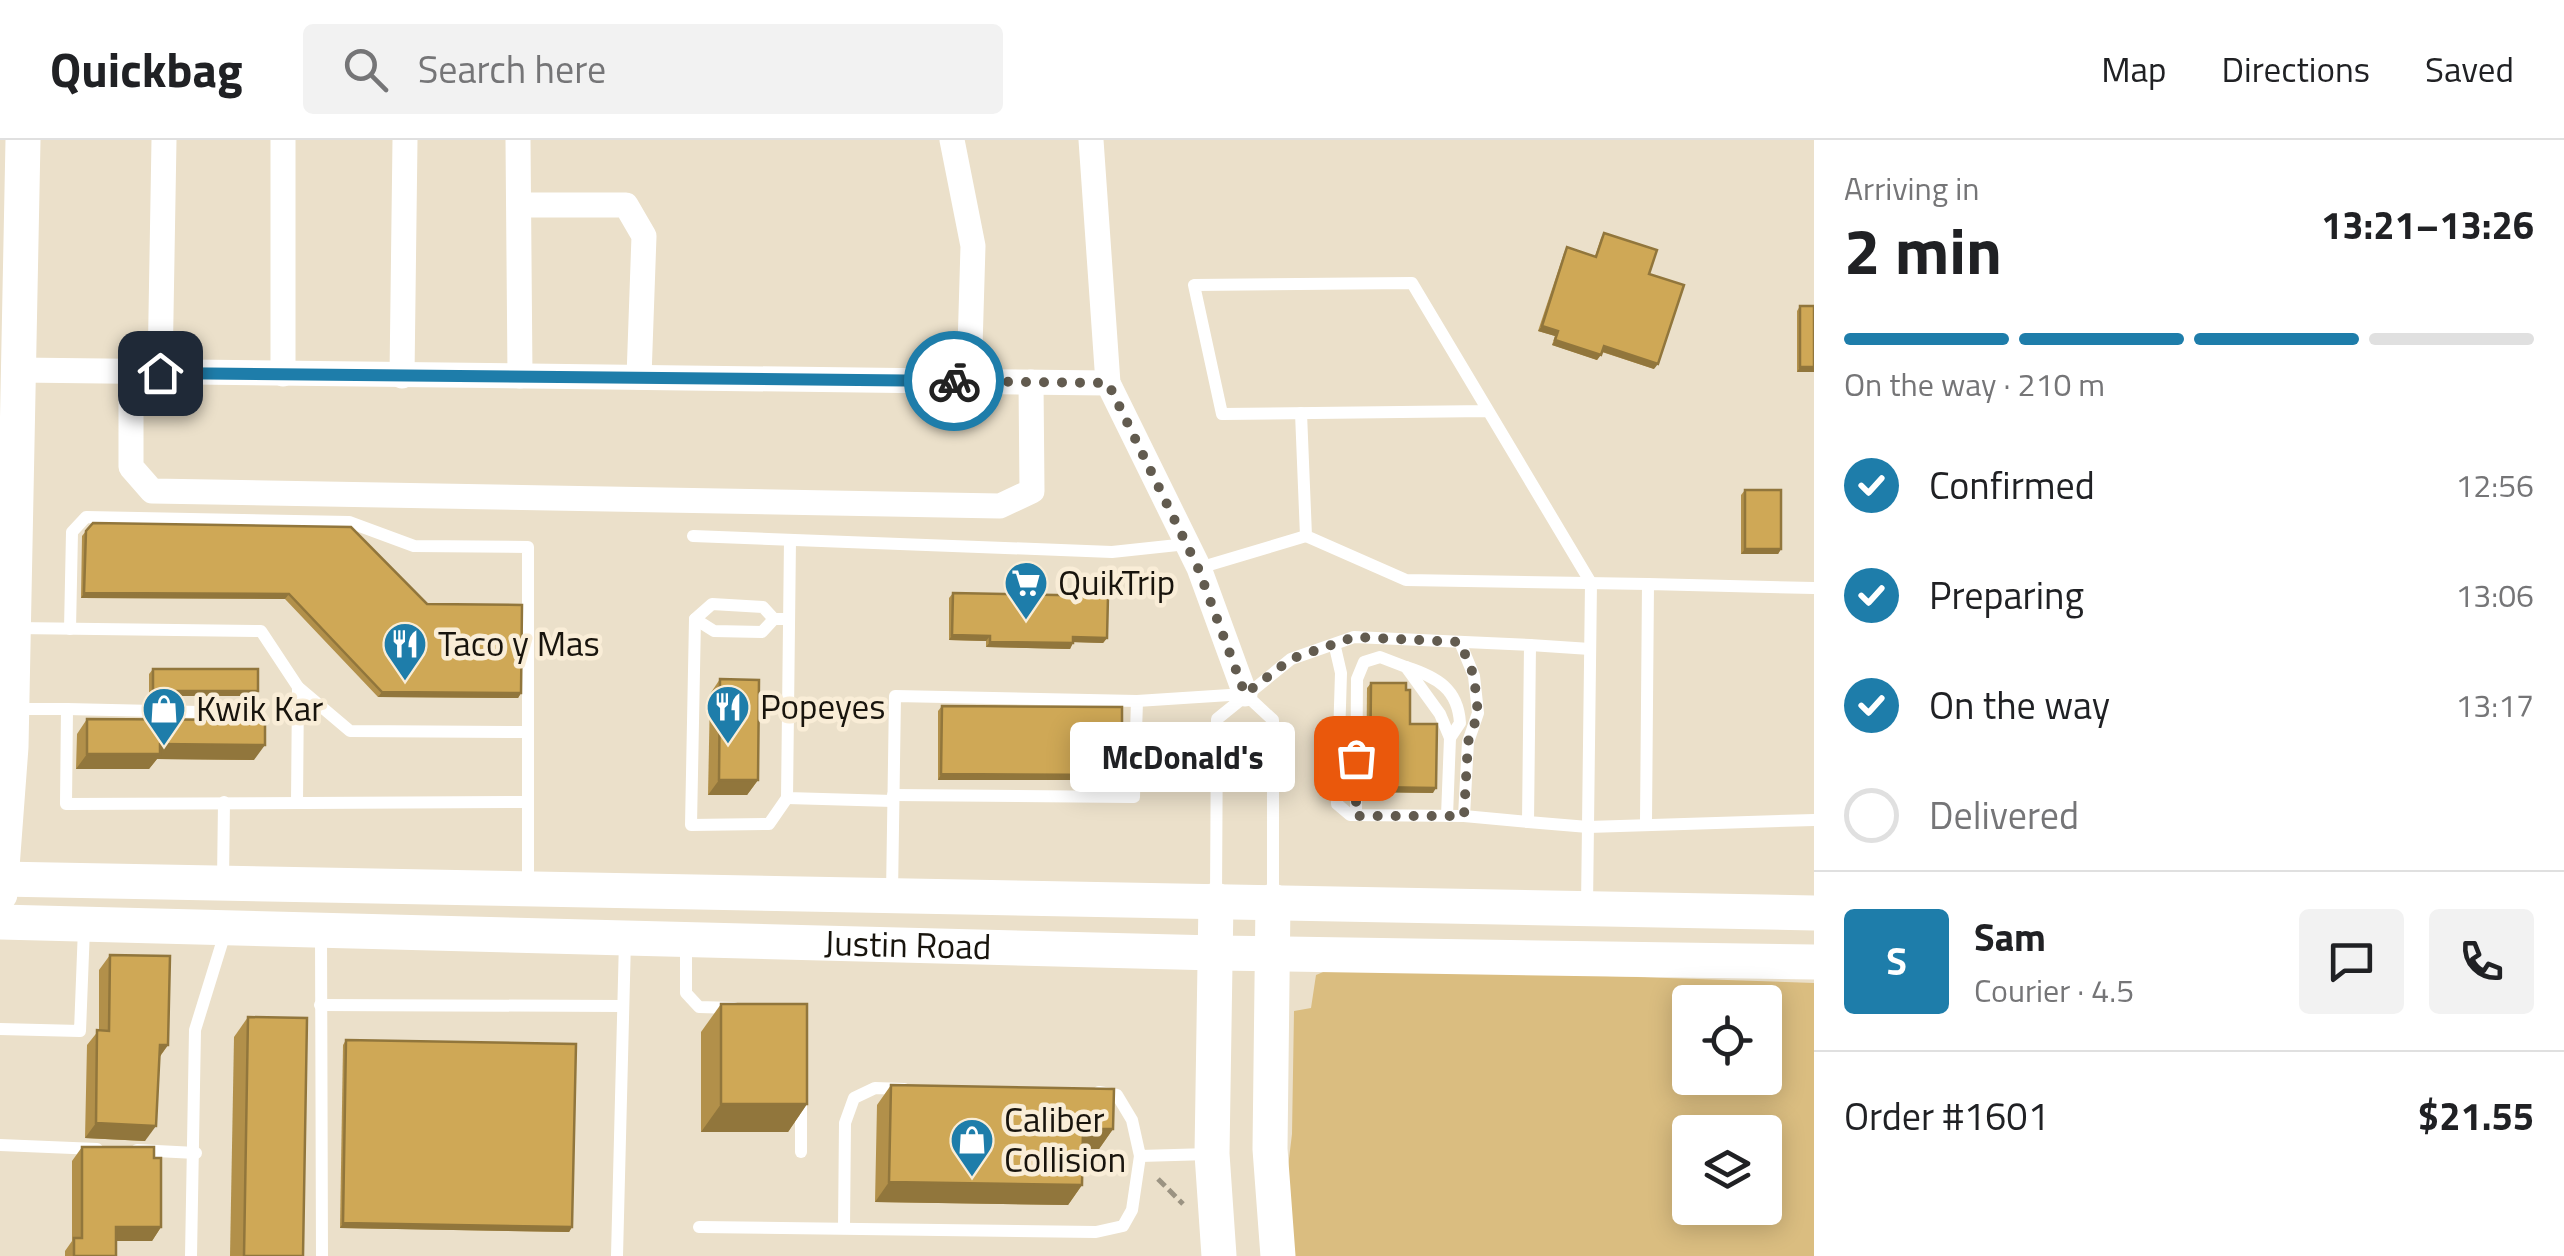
<!DOCTYPE html>
<html lang="en">
<head>
<meta charset="utf-8">
<style>
	:root { --surface:#fff; --page:#f2f2f2; --text:#202124; --muted:#757577; --line:#e0e0e0; --accent:#1e7daa }
	body { margin:0; font-family:"Titillium Web",sans-serif; background:var(--page); color:var(--text); height:100vh; display:flex; flex-direction:column; font-size:38px; white-space:nowrap }
	* { box-sizing:border-box; margin:0 }
	p { font-size:32px; color:var(--muted) }
	.icon { flex:none; width:55px; height:55px; fill:none; stroke:currentColor; stroke-width:2; stroke-linecap:round; stroke-linejoin:round }
	.map { position:relative; flex:1; overflow:hidden }
	.sheet { display:flex; flex-direction:column; background:var(--surface); width:750px }
	.sheet>* { flex:none }
	.buttons { position:absolute; left:1672px; top:845px; display:grid; gap:20px }
	.buttons a { display:grid; place-items:center; width:110px; height:110px; border-radius:10px; background:var(--surface); box-shadow:0 5px 25px #0003; font-size:50px }
	.pin { position:absolute; display:grid; place-items:center; width:85px; height:85px; color:#fff; margin:-42px; border-radius:20px; box-shadow:0 5px 15px #0006 }
	.courier { position:absolute; display:grid; place-items:center; width:100px; height:100px; margin:-50px; border:8px solid #1e7daa; border-radius:50%; background:#fff; color:#222; box-shadow:0 2px 12px #0007 }
	.bubble { position:absolute; height:70px; border-radius:10px; background:var(--surface); box-shadow:0 5px 25px #0003; font-size:32px; font-weight:700; line-height:70px; text-align:center }
	.summary em { font-style:normal; font-weight:700 }
	.summary div { display:flex; flex-direction:column-reverse }
	.summary { display:flex; align-items:center; justify-content:space-between; height:170px; padding:0 30px }
	h1 { font-size:65px; font-weight:700; line-height:75px }
	.bar { display:grid; grid-template-columns:repeat(4,1fr); gap:15px 10px; align-content:center; height:120px; padding:0 30px }
	.bar i { height:12px; border-radius:8px; background:var(--line) }
	.bar .active { background:var(--accent) }
	.bar p { grid-column:span 4 }
	.line { display:flex; align-items:center; gap:25px; padding:0 30px; border-top:2px solid var(--line) }
	.line div { flex:1 }
	.round { display:grid; place-items:center; flex:none; width:105px; height:105px; border-radius:10px; background:var(--page) }
	ol { padding:0 30px; list-style:none }
	li { display:flex; align-items:center; gap:30px; height:110px }
	li p { margin-inline-start:auto }
	li .icon { padding:10px; border-radius:50%; background:var(--accent); color:#fff; stroke-width:4 }
	li:last-child { color:var(--muted) }
	li i { width:55px; height:55px; border:5px solid var(--line); border-radius:50% }
	header { display:flex; align-items:center; gap:60px; box-sizing:border-box; height:140px; padding:0 50px; background:var(--surface); border-bottom:2px solid var(--line) }
	header strong { font-size:48px }
	nav { display:flex; gap:55px; margin-inline-start:auto; font-size:35px }
	.search { width:700px; height:90px; background:var(--page); display:flex; align-items:center; gap:25px; box-sizing:border-box; padding:0 35px; border-radius:10px; color:var(--muted); font-size:38px }
	main { display:flex; flex:1; min-height:0 }
	.map>svg:first-child { display:block }
	.green { fill:#dabd80; fill-rule:evenodd }
	.lines { fill:none; stroke-linecap:round; stroke-linejoin:round }
	.path { stroke:#9b9382; stroke-width:5; stroke-dasharray:10 5; stroke-linecap:butt }
	.lane { stroke:#fff; stroke-width:12 }
	.street { stroke:#fff; stroke-width:25 }
	.secondary { stroke:#fff; stroke-width:35 }
	.wall { fill:#b2904a }
	.shaded-wall { fill:#91763c }
	.building { fill:#cfa856; stroke:#91763c; stroke-width:2.5 }
	.done { stroke:#625b4f; stroke-width:10; stroke-dasharray:0 18 }
	.route { stroke:#1e7daa; stroke-width:12 }
	.labels { text-anchor:middle; stroke-width:9; stroke-linejoin:round; paint-order:stroke }
	.poi-label { font-size:35px; fill:#18140d; stroke:#f9edd7; text-anchor:start }
	.street-label { font-size:35px; fill:#18140d; stroke:#f9edd7 }
</style>
</head>
<body>
<header>
<strong>Quickbag</strong>
<div class="search"><svg class="icon" aria-label="search" viewBox="0 0 24 24"><circle cx="10" cy="10" r="6"/><path d="M15 15l6 6"/></svg>Search here</div>
<nav><a>Map</a><a>Directions</a><a>Saved</a></nav>
</header>
<main>
<div class="map">
<svg width="1814" height="1116" viewBox="0 0 1814 1116">
	<rect width="100%" height="100%" fill="#ebe0ca"/>
	<path class="green" d="M1335 827 1814 843V1116H1287L1284 1060 1292 994 1294 871 1311 868 1316 835ZM1690 862H1765V938H1690ZM1690 992H1765V1068H1690Z"/>
	<g class="lines">
		<path class="path" d="M1158 1039 1183 1064"/>
		<g class="lane">
			<path d="M1488 271 1222 274 1194 145 1412 143 1591 443 1587 766"/>
			<path d="M1301 273 1306 396 1406 440 1648 444"/>
			<path d="M693 396 1112 412 1187 404"/>
			<path d="M790 400 787 658 893 661"/>
			<path d="M1199 428 1306 396"/>
			<path d="M695 479 714 491 762 492 774 479"/>
			<path d="M16 488 261 491 298 547 297 663"/>
			<path d="M70 489 72 392 86 377 349 382 414 406 528 407V746"/>
			<path d="M1460 502 1474 536 1478 573 1468 602 1464 676"/>
			<path d="M1530 505 1590 509"/>
			<path d="M1335 507 1341 533 1337 664 1350 675 1464 676 1528 682"/>
			<path d="M1406 527C1437 537 1458 549 1460 583L1450 598"/>
			<path d="M298 547 350 591 528 592"/>
			<path d="M17 569H67L66 664 528 662"/>
			<path d="M67 569 243 573"/>
			<path d="M893 655 1134 657 1137 561"/>
			<path d="M787 658 769 684 691 685 695 479 712 464 763 467 774 479H788"/>
			<path d="M1356 675 1357 539 1364 522 1380 517 1406 527 1440 574 1450 598 1447 676"/>
			<path d="M1646 682 1648 444 1814 448"/>
			<path d="M223 740 224 662"/>
			<path d="M892 754 895 556 1137 561 1245 554 1273 580V758"/>
			<path d="M1216 757 1217 579 1291 519 1354 497 1530 505 1528 682 1588 687 1814 680"/>
			<path d="M321 794 322 1116"/>
			<path d="M686 802V853L699 867 734 868"/>
			<path d="M320 865 623 866"/>
			<path d="M0 889 80 891 84 788"/>
			<path d="M1099 952 1117 955 1132 980 1140 1016 1209 1014"/>
			<path d="M801 956V1012"/>
			<path d="M0 1005 97 1009"/>
			<path d="M137 1010 196 1013"/>
			<path d="M699 1087 1096 1092 1123 1086 1132 1070 1140 1016"/>
			<path d="M844 1087 845 983 854 958 875 948 904 949"/>
			<path d="M191 1116 195 890 225 793"/>
			<path d="M617 1116 625 800"/>
		</g>
		<g class="street">
			<path d="M283 0V234"/>
			<path d="M518 0 520 236"/>
			<path d="M952 0 973 106 969 241"/>
			<path d="M1091 0 1108 243 1199 428 1245 554"/>
			<path d="M519 65H626L644 96 639 237"/>
			<path d="M18 230 1108 243"/>
			<path d="M131 232V327L152 351 1000 366 1032 351 1031 242"/>
			<path d="M160 233 164 0"/>
			<path d="M402 236 405 0"/>
		</g>
		<g class="secondary">
			<path d="M0 739 1814 773"/>
			<path d="M0 754 11 607 23 0"/>
			<path d="M1216 760 1212 1014 1219 1116"/>
			<path d="M1273 761 1270 1009 1278 1116"/>
			<path id="s1" d="M0 782 1216 813 1814 822"/>
		</g>
	</g>
	<g class="wall">
		<path d="M1604 93 1649 134 1654 229 1602 212 1597 220 1552 205 1555 196 1538 191 1564 113 1567 107 1595 116 1601 98Z"/>
		<path d="M1800 166 1814 232H1797V171Z"/>
		<path d="M1745 350 1781 409 1778 414H1741V355Z"/>
		<path d="M86 391 427 464 521 553 518 558 378 557 285 459 81 458 82 396Z"/>
		<path d="M953 453 1107 498 1103 503 1073 502 1070 509 986 507V501L949 500V458Z"/>
		<path d="M153 529 254 556H149V534Z"/>
		<path d="M720 539 758 640 747 655H708L710 554Z"/>
		<path d="M1371 543 1410 584 1433 653 1366 652 1367 548Z"/>
		<path d="M942 566 1122 635 1118 640H938V571Z"/>
		<path d="M87 579 254 620 157 619 149 629H76L77 594Z"/>
		<path d="M110 815 168 905 159 918 145 1001 85 998 87 905 99 890V830Z"/>
		<path d="M721 864 807 964 788 992H701V892Z"/>
		<path d="M248 877 303 1116H230L234 897Z"/>
		<path d="M346 900 572 1087 569 1092 340 1088 343 905Z"/>
		<path d="M891 945 1113 989 1099 1009H1083L1082 1045 1068 1065 875 1062 877 965Z"/>
		<path d="M82 1007 154 1018 161 1087 152 1101H116V1116H65V1111L72 1101V1021Z"/>
	</g>
	<g class="shaded-wall">
		<path d="M1542 186 1558 191 1555 196 1538 191Z"/>
		<path d="M1555 200 1601 215 1597 220 1552 205Z"/>
		<path d="M1604 206 1658 224 1654 229 1600 211Z"/>
		<path d="M1800 227H1814V232H1797Z"/>
		<path d="M1745 409H1781L1778 414H1741Z"/>
		<path d="M84 453 289 454 285 459 81 458Z"/>
		<path d="M952 495 990 496 986 501 949 500Z"/>
		<path d="M1073 497 1107 498 1103 503 1070 502Z"/>
		<path d="M990 502 1073 503 1070 509 986 507Z"/>
		<path d="M153 551H258L254 556H149Z"/>
		<path d="M382 552 521 553 518 558 378 557Z"/>
		<path d="M160 604 265 605 254 620 157 619 149 629H76L87 614Z"/>
		<path d="M941 634 1122 635 1118 640H938Z"/>
		<path d="M719 640H758L747 655H708Z"/>
		<path d="M1370 647 1436 648 1433 653 1366 652Z"/>
		<path d="M160 905H168L157 920Z"/>
		<path d="M721 964H807L788 992H701Z"/>
		<path d="M96 983 156 986 145 1001 85 998Z"/>
		<path d="M1083 989H1113L1099 1009H1069Z"/>
		<path d="M889 1042 1082 1045 1068 1065 875 1062Z"/>
		<path d="M343 1083 572 1087 569 1092 340 1088Z"/>
		<path d="M116 1087H161L152 1101H107Z"/>
	</g>
	<g class="building">
		<path d="M1604 93 1657 110 1649 134 1684 145 1658 224 1604 206 1601 215 1555 200 1558 191 1542 186 1567 107 1596 117Z"/>
		<rect x="1800" y="166" width="14" height="61"/>
		<rect x="1745" y="350" width="36" height="59"/>
		<path d="M93 383 351 387 427 464 522 465 521 553 382 552 289 454 84 453 86 391Z"/>
		<path d="M953 453 1108 456 1107 498 1073 497V503L990 502V496L952 495Z"/>
		<rect x="153" y="529" width="105" height="22"/>
		<path d="M720 539 759 540 758 640H719Z"/>
		<path d="M1371 543H1406V550H1410V584H1437L1436 648 1370 647Z"/>
		<path d="M942 566 1122 567V635L941 634Z"/>
		<path d="M87 579 265 580V605L160 604V614H87Z"/>
		<path d="M110 815 170 816 168 905H160L156 986 96 983 97 890 109 891Z"/>
		<rect x="721" y="864" width="86" height="100"/>
		<path d="M248 877 307 878 303 1116H244Z"/>
		<path d="M346 900 576 904 572 1087 343 1083Z"/>
		<path d="M891 945 1114 949 1113 989H1083L1082 1045 889 1042Z"/>
		<path d="M82 1007H154V1018H161V1087H116V1116H74V1098H82Z"/>
	</g>
	<g class="lines">
		<path class="done" d="M954 241 1108 243 1198 428 1245 554 1291 519 1354 497 1460 502 1474 536 1478 574 1468 602 1464 676H1356V618"/>
		<path class="route" d="M160 233 954 241"/>
	</g>
	<defs>
		<symbol id="supermarket-pin" viewBox="-11 -11 22 30"><path d="M0 17L-7.5 6A9.5 9.5 0 1 1 7.5 6Z" fill="#1e7daa" stroke="#f9edd7"/><path d="M-6-5.5h2.5l.6 2H6L4.5 2H-2.5L-4.4-4H-6ZM-1.5 3.2a1.3 1.3 0 1 0 .1 0ZM3 3.2a1.3 1.3 0 1 0 .1 0Z" fill="#fff"/></symbol>
		<symbol id="restaurant-pin" viewBox="-11 -11 22 30"><path d="M0 17L-7.5 6A9.5 9.5 0 1 1 7.5 6Z" fill="#1e7daa" stroke="#f9edd7"/><path d="M-5-6h1v4h1v-4h1v4h1v-4h1v5L-1.5 .5V6h-2V.5L-5-1ZM5-6V6H3V1.5H1.5Q1.5-4 5-6Z" fill="#fff"/></symbol>
		<symbol id="shop-pin" viewBox="-11 -11 22 30"><path d="M0 17L-7.5 6A9.5 9.5 0 1 1 7.5 6Z" fill="#1e7daa" stroke="#f9edd7"/><path d="M-5-2.5h2.3a2.7 3.5 0 0 1 5.4 0H5L5.5 6h-11ZM-1.5-2.5h3a1.5 2.3 0 0 0-3 0Z" fill="#fff"/></symbol>
	</defs>
	<g fill-rule="evenodd">
		<use href="#supermarket-pin" x="1001" y="418" width="50" height="68"/>
		<use href="#restaurant-pin" x="380" y="479" width="50" height="68"/>
		<use href="#restaurant-pin" x="703" y="542" width="50" height="68"/>
		<use href="#shop-pin" x="139" y="544" width="50" height="68"/>
		<use href="#shop-pin" x="947" y="975" width="50" height="68"/>
	</g>
	<g class="labels">
		<g class="poi-label">
			<text x="1058" y="455">QuikTrip</text>
			<text x="438" y="516">Taco y Mas</text>
			<text x="760" y="579">Popeyes</text>
			<text x="196" y="581">Kwik Kar</text>
			<text x="1004" y="992">Caliber<tspan x="1004" dy="40">Collision</tspan></text>
		</g>
		<g class="street-label">
			<text dy="12" stroke="none"><textPath href="#s1" startOffset="908">Justin Road</textPath></text>
		</g>
	</g>
</svg>
<div class="buttons">
<a><svg class="icon" aria-label="locate" viewBox="0 0 24 24"><circle cx="12" cy="12" r="6"/><path d="M12 2v4M12 18v4M2 12h4M18 12h4"/></svg></a>
<a><svg class="icon" aria-label="layers" viewBox="0 0 24 24"><path d="M12 4l9 5-9 5-9-5zM3 14l9 5 9-5"/></svg></a>
</div>
<div class="pin" style="left:1356px;top:618px;background:#ea580c"><svg class="icon" aria-label="bag" viewBox="0 0 24 24"><path d="M5 8h14l-1 12H6zM9 8a3 3 0 0 1 6 0"/></svg></div>
<div class="pin" style="left:160px;top:233px;background:#1f2937"><svg class="icon" aria-label="home" viewBox="0 0 24 24"><path d="M3 11l9-7 9 7M6 9v11h12V9"/></svg></div>
<div class="courier" style="left:954px;top:241px"><svg class="icon" aria-label="bike" viewBox="0 0 24 24"><circle cx="6" cy="16" r="4"/><circle cx="18" cy="16" r="4"/><path d="M6 16l4-8h5l3 8M10 8l3 8H6M13 5h3"/></svg></div>
<div class="bubble" style="left:1070px;top:582px;width:225px">McDonald's</div>
</div>
<section class="sheet">
<div class="summary"><div><h1>2 min</h1><p>Arriving in</p></div><em>13:21–13:26</em></div>
<div class="bar"><i class="active"></i><i class="active"></i><i class="active"></i><i></i><p>On the way · 210 m</p></div>
<ol>
<li><svg class="icon" aria-label="check" viewBox="0 0 24 24"><path d="M5 12l5 5 9-10"/></svg>Confirmed<p>12:56</p></li>
<li><svg class="icon" aria-label="check" viewBox="0 0 24 24"><path d="M5 12l5 5 9-10"/></svg>Preparing<p>13:06</p></li>
<li><svg class="icon" aria-label="check" viewBox="0 0 24 24"><path d="M5 12l5 5 9-10"/></svg>On the way<p>13:17</p></li>
<li><i></i>Delivered</li>
</ol>
<div class="line" style="height:180px"><b class="round" style="background:var(--accent);color:#fff">S</b><div><b>Sam</b><p>Courier · 4.5</p></div><a class="round"><svg class="icon" aria-label="chat" viewBox="0 0 24 24"><path d="M4 5h16v11H9l-5 4z"/></svg></a><a class="round"><svg class="icon" aria-label="phone" viewBox="0 0 24 24"><path d="M5 4h4l2 5-3 2q2 4 5 5l2-3 5 2v4C11 20 4 13 5 4z"/></svg></a></div>
<div class="line" style="height:130px"><div>Order #1601</div><b>$21.55</b></div>
</section>
</main>
</body>
</html>
